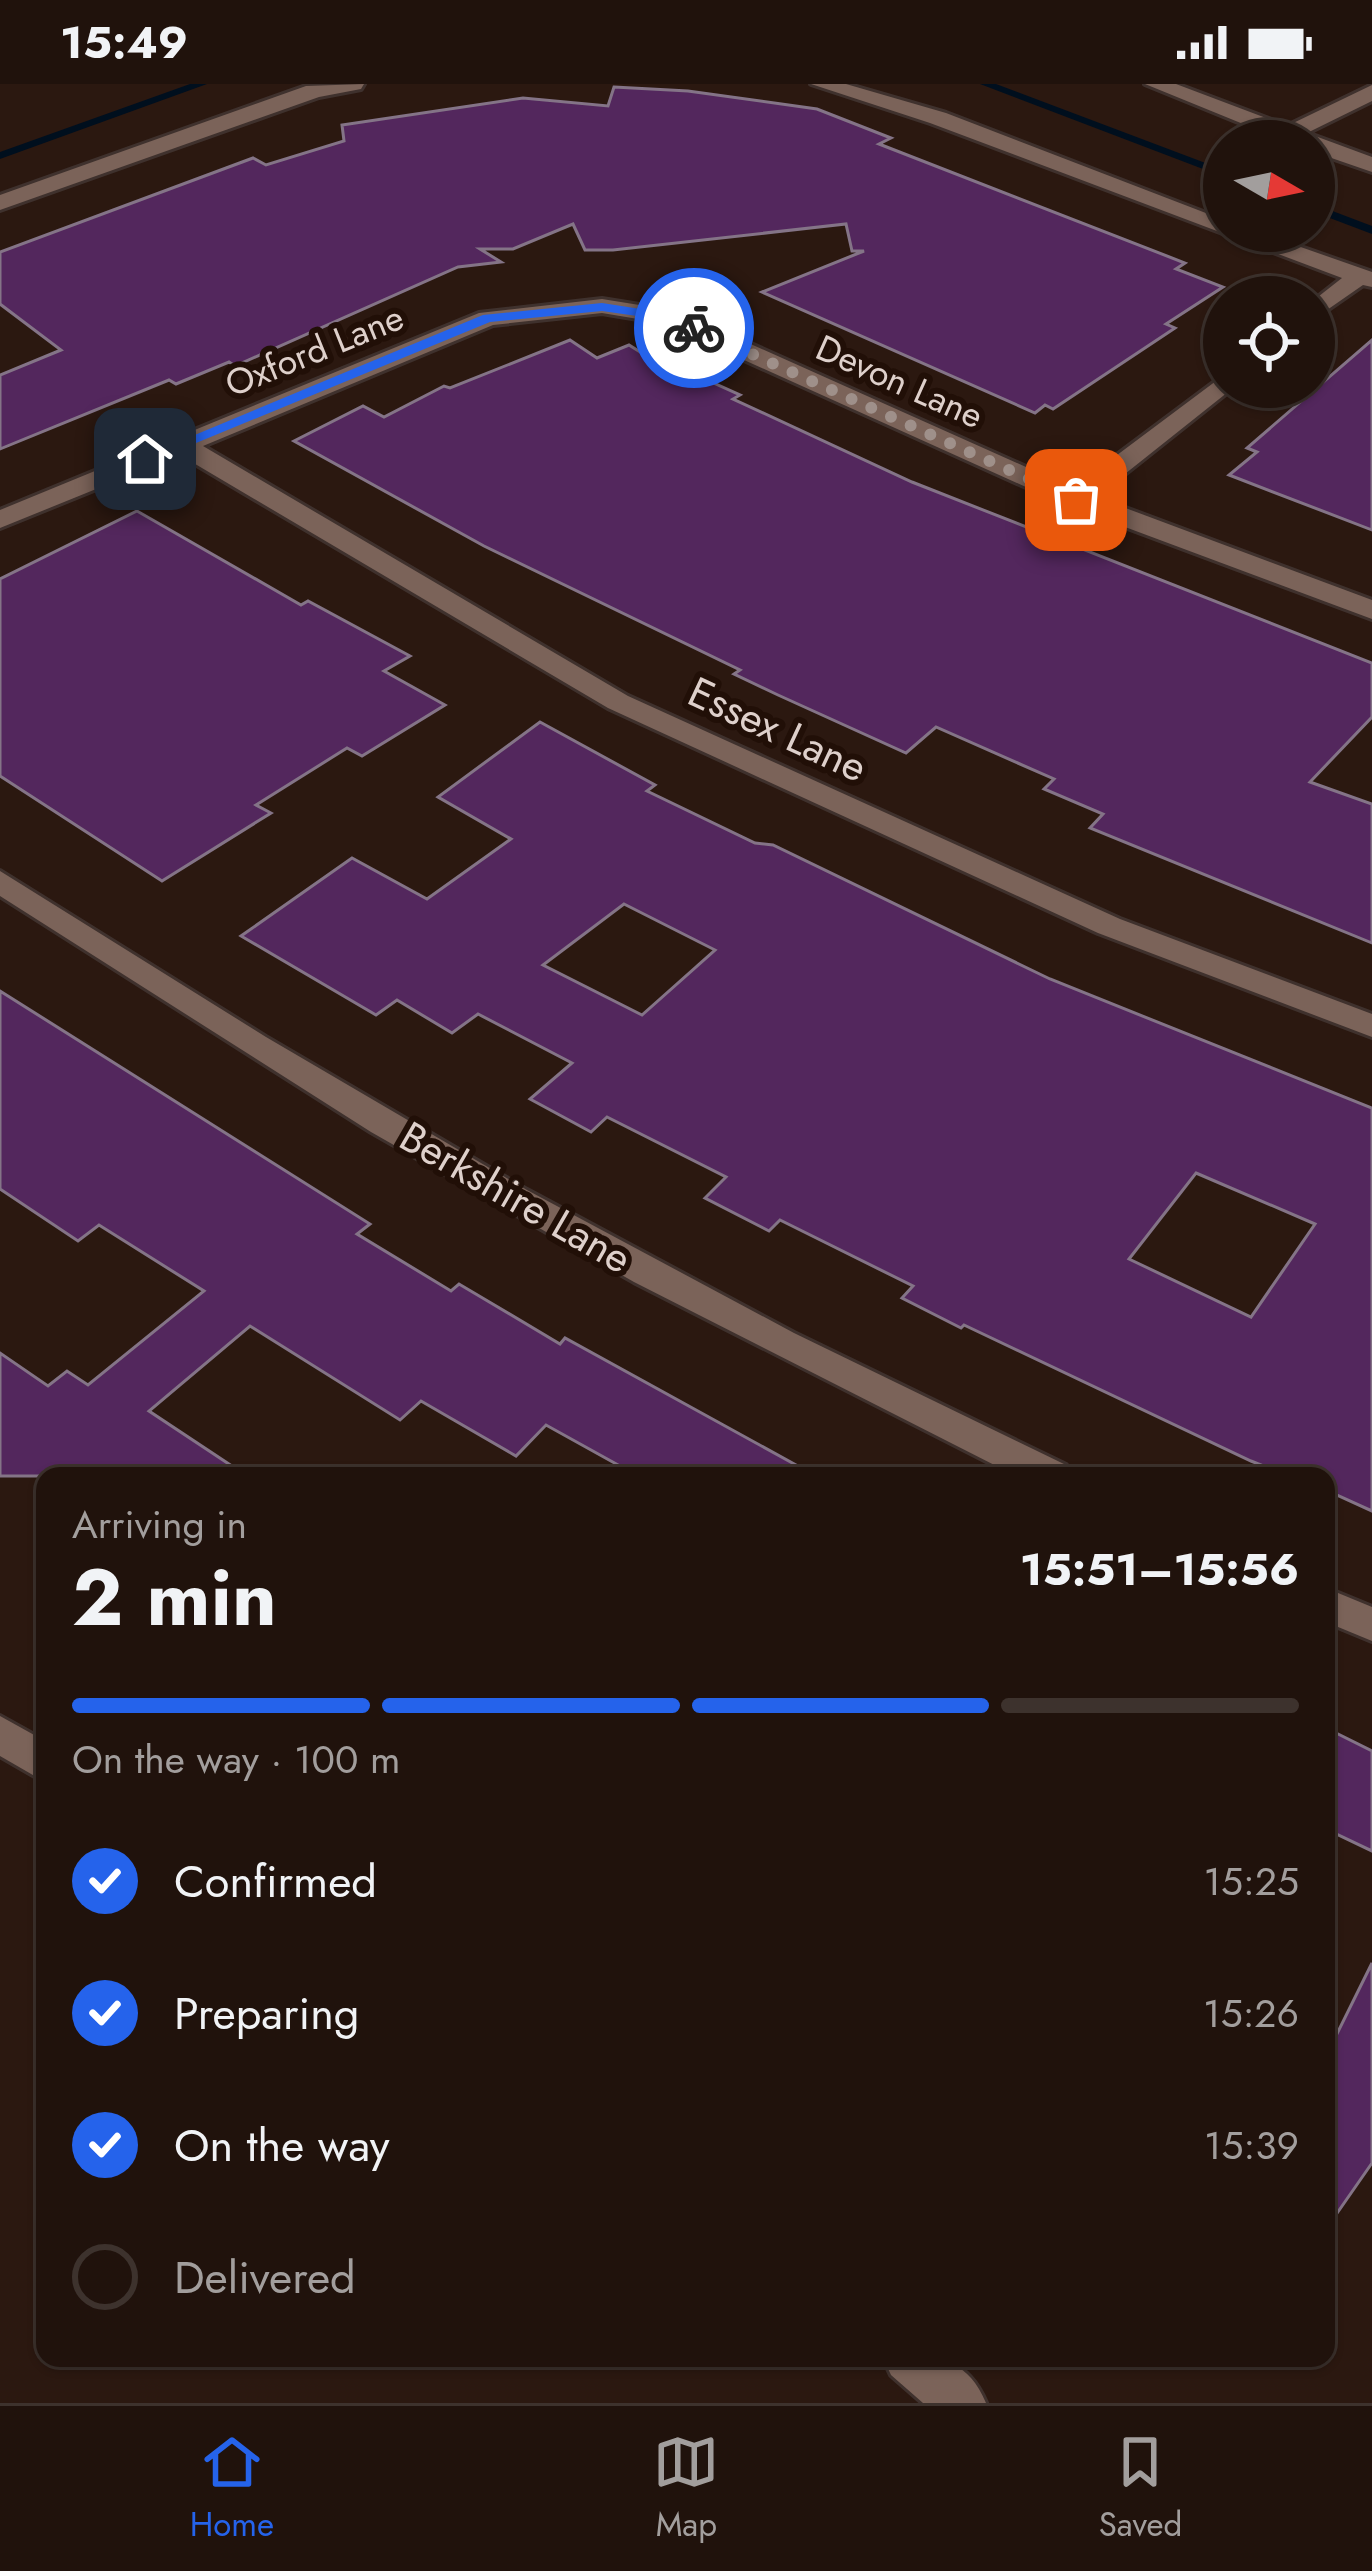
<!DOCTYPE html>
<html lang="en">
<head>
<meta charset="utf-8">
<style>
	:root { --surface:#20120c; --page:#2d201a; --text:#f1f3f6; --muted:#a29e9d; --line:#3d322d; --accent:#2563eb }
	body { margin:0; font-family:Jost,sans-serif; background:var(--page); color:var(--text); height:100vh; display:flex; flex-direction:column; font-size:45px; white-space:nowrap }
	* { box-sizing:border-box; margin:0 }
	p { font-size:39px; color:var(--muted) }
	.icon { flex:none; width:66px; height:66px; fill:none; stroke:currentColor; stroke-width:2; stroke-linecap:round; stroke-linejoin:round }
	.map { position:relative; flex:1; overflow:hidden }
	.side { position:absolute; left:36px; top:1383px; width:1299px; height:900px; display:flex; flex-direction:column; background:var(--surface); border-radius:24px; box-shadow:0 3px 9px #0004,0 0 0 3px var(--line) }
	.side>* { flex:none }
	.needle { width:78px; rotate:99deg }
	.fabs { position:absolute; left:1203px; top:36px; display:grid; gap:24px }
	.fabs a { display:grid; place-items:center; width:132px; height:132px; border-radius:50%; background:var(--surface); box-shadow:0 3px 9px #0004,0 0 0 3px var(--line); font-size:60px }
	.pin { position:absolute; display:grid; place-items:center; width:102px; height:102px; color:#fff; margin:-51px; border-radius:24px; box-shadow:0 6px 18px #0006 }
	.courier { position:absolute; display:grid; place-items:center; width:120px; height:120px; margin:-60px; border:9px solid #2563eb; border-radius:50%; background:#fff; color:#222; box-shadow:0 3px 15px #0007 }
	.overview em { font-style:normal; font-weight:700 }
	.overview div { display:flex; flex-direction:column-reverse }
	.overview { display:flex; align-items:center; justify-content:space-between; height:204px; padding:0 36px }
	h1 { font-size:78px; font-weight:700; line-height:90px }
	.bar { display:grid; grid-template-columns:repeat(4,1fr); gap:18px 12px; align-content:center; height:144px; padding:0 36px }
	.bar i { height:15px; border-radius:9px; background:var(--line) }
	.bar .current { background:var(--accent) }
	.bar p { grid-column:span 4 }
	ol { padding:0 36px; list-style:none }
	li { display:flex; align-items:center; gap:36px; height:132px }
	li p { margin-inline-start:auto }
	li .icon { padding:12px; border-radius:50%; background:var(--accent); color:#fff; stroke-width:4 }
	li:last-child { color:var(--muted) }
	li i { width:66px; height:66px; border:6px solid var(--line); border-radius:50% }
	.status { display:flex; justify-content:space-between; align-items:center; height:84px; padding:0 60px; background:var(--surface); direction:ltr }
	.status svg { height:33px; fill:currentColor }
	.tabs { display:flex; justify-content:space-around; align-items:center; height:168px; border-top:3px solid var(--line); background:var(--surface); font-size:33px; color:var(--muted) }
	.tabs a { display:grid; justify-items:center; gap:6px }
	.tabs .current { color:var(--accent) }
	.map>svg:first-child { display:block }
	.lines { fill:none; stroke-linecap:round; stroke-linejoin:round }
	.stream { fill:#000f1e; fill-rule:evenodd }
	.building { fill:#53275d; stroke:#847487; stroke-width:3; fill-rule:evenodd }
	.minor-casing { stroke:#3f312d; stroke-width:6 }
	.minor { fill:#7b6359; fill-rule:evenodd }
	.route { fill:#2563eb }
	.done { stroke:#9f908a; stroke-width:12; stroke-dasharray:0 21.6 }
	.labels { text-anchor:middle; stroke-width:12; stroke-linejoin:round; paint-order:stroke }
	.far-street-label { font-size:36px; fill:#ded0cb; stroke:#210f07 }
	.street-label { font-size:42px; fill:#ded0cb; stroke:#210f07 }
</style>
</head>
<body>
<div class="status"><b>15:49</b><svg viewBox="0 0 49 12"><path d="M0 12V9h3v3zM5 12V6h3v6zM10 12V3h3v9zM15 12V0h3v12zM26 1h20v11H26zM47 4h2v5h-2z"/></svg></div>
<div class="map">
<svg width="1372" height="2319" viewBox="0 0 1372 2319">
	<rect width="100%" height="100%" fill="#2b1810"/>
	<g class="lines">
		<g class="stream">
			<path d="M190 0H207L0 75V68Z"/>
			<path d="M980 0H996L1224 86V93Z"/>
			<path d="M1314 120 1372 142V150L1314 128Z"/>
		</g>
	</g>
	<g class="building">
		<path d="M614 3 688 7 817 25 891 54 879 60 1185 179 1176 185 1223 203 1166 240 1175 244 1053 325 1045 321 1035 329 762 208 864 167H852L846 140 613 166H585L573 140 513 165H480L501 178 458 183 235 282 229 278 176 300 169 296 0 365V291L61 266 0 220V168L253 74 266 81 344 57 342 41 523 14 608 22Z"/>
		<path d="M570 256 597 274 629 261 680 293 689 288 740 311 733 315 912 398 1372 579V633L1310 698 1372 720V859L1090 744 1103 730 1044 705 1054 695 936 643 906 669 778 611 734 590 740 586 484 462 294 357 363 322 384 333 444 302 450 304Z"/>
		<path d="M1372 256V446L1229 391 1257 368 1247 364Z"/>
		<path d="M137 427 301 521 308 517 410 572 384 587 445 621 362 672 347 664 256 721 271 729 162 797 0 692V495Z"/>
		<path d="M540 638 655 701 647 707 755 759 773 761 1050 895 1372 1024V1427L1326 1406V1392H1289L1251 1377 964 1241 961 1244 902 1214 913 1202 780 1136 769 1147 705 1114 726 1093 607 1033 591 1048 530 1015 572 979 478 930 452 949 397 916 376 931 241 852 352 774 427 815 511 755 438 713ZM624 820 715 866 642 931 543 881ZM1196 1089 1315 1140 1251 1233 1129 1175Z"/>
		<path d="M0 907 370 1140 357 1150 451 1207 459 1200 560 1260 565 1254 816 1392H638L546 1341 516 1372 421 1317 400 1336 250 1242 149 1327 247 1392H0V1269L48 1302 67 1287 88 1301 204 1207 99 1141 78 1157 0 1105Z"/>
		<path d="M1326 1644 1372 1667V1767L1326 1745Z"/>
		<path d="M1372 1879V2079L1326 2145V1972Z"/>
	</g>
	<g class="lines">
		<defs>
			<g id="minor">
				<path d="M364 0 361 5 319 13 0 126V111L306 2Z"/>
				<path d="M811 0H846L946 29 1224 136V147H1255L1372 188V203L1363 201 1314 235V216L1342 194 930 39Z"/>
				<path d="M1145 0H1176L1287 42 1372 1V17L1307 49 1372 73V88L1314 68V57H1285Z"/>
				<path d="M602 215 677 227 1073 404 1224 291V303L1233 304 1096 413 1372 516V535L1066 421 662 239 602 229 493 241 203 362 628 612 1120 835 1372 930V953L1098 849 608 624 180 371 0 444V426L479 229Z"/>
				<path d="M0 787 266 953 527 1106 794 1249 1066 1381 1071 1392H1016L634 1198 371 1048 0 812Z"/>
				<path d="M1326 1504 1372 1523V1557L1326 1538Z"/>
				<path d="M0 1632 45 1657V1698L0 1672Z"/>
				<path d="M883 2274C930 2274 965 2268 986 2319H923L891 2291Z"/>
			</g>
		</defs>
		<use href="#minor" class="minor-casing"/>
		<use href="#minor" class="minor"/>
	</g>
	<path class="route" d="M602 219 673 230 700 244 694 248 665 236 602 227 490 238 150 378 137 375 483 231Z"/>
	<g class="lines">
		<path class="done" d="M694 244 1076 416"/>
	</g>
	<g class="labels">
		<g class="far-street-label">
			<text transform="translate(314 266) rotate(-22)" y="13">Oxford Lane</text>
			<text transform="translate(900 297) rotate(24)" y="13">Devon Lane</text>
		</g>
		<g class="street-label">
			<text transform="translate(778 645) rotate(25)" y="15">Essex Lane</text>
			<text transform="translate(516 1113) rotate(30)" y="15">Berkshire Lane</text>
		</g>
	</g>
</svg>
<div class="fabs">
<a><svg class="needle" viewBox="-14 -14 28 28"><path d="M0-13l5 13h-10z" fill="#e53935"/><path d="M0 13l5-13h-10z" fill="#a29e9d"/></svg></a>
<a><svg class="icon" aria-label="locate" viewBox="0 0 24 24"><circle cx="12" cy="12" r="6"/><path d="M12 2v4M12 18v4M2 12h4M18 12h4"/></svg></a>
</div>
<div class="pin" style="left:1076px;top:416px;background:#ea580c"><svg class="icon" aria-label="bag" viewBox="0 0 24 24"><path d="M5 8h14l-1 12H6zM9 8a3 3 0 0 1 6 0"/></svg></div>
<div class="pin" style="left:145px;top:375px;background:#1f2937"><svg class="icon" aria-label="home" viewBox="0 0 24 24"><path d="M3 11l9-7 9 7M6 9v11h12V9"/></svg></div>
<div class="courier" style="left:694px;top:244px"><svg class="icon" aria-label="bike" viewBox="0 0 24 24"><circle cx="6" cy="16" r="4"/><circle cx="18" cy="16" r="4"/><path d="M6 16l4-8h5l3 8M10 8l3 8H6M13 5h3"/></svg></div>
<section class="side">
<div class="overview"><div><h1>2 min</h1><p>Arriving in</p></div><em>15:51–15:56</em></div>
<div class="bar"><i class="current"></i><i class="current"></i><i class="current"></i><i></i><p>On the way · 100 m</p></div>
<ol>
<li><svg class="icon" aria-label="check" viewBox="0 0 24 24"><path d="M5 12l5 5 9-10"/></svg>Confirmed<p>15:25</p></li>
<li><svg class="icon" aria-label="check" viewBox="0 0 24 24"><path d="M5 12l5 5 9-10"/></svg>Preparing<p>15:26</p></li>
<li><svg class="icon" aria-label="check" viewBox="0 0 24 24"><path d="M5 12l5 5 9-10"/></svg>On the way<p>15:39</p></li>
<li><i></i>Delivered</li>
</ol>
</section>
</div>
<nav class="tabs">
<a class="current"><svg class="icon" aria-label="home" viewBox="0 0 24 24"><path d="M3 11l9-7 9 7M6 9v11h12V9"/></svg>Home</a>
<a><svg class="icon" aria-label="map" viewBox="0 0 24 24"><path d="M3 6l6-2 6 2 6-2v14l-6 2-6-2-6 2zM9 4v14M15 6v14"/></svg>Map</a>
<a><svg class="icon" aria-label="saved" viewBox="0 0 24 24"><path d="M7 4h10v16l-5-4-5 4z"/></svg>Saved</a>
</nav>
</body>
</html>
